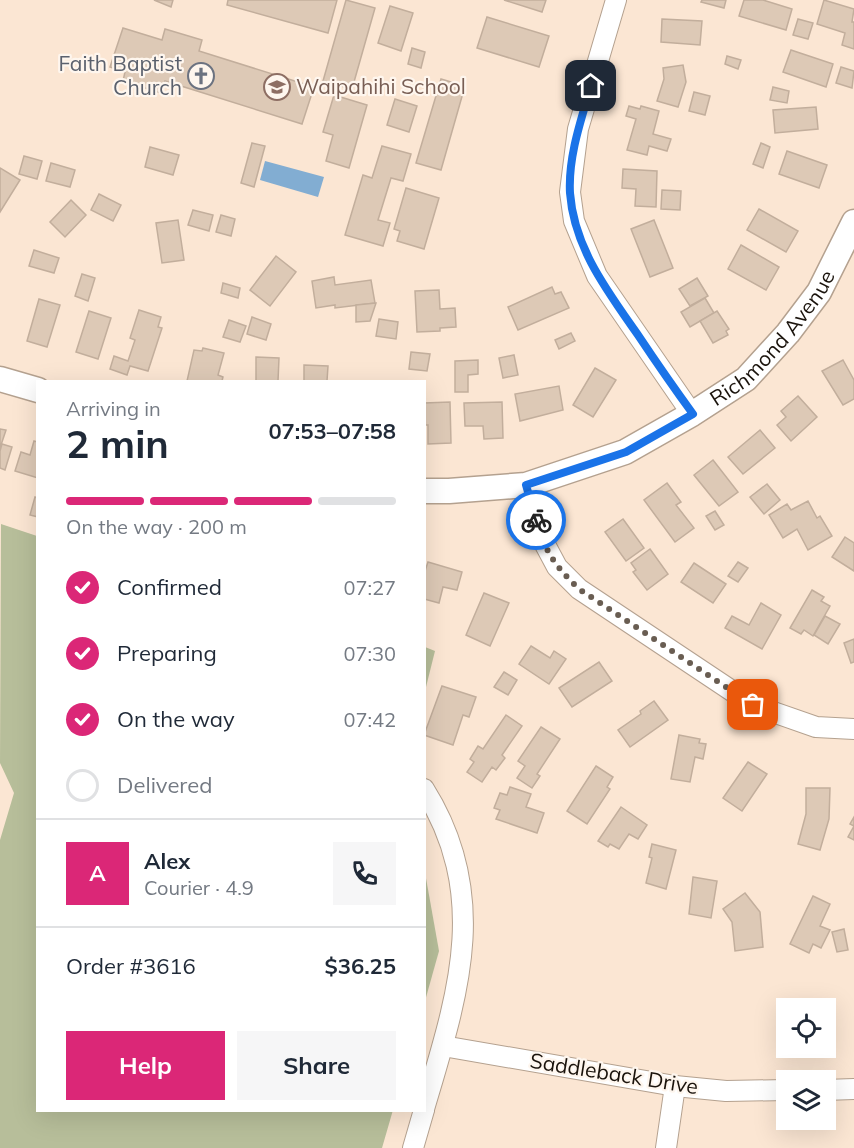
<!DOCTYPE html>
<html lang="en">
<head>
<meta charset="utf-8">
<style>
	:root { --surface:#fff; --page:#f6f6f7; --text:#1f2937; --muted:#747a83; --line:#e0e1e3; --accent:#db2777 }
	body { margin:0; font-family:Mulish,sans-serif; background:var(--page); color:var(--text); height:100vh; display:flex; flex-direction:column; font-size:22px; white-space:nowrap }
	* { box-sizing:border-box; margin:0 }
	p { font-size:20px; color:var(--muted) }
	.icon { flex:none; width:33px; height:33px; fill:none; stroke:currentColor; stroke-width:2; stroke-linecap:round; stroke-linejoin:round }
	.map { position:relative; flex:1; overflow:hidden }
	.panel { position:absolute; left:36px; top:380px; width:390px; height:732px; display:flex; flex-direction:column; background:var(--surface); border-radius:0px; box-shadow:0 6px 24px #0002 }
	.panel>* { flex:none }
	.buttons { position:absolute; left:776px; top:998px; display:grid; gap:12px }
	.buttons a { display:grid; place-items:center; width:60px; height:60px; border-radius:0px; background:var(--surface); box-shadow:0 6px 24px #0002; font-size:30px }
	.pin { position:absolute; display:grid; place-items:center; width:51px; height:51px; color:#fff; margin:-26px; border-radius:12px; box-shadow:0 3px 9px #0006 }
	.courier { position:absolute; display:grid; place-items:center; width:60px; height:60px; margin:-30px; border:4px solid #1a73e8; border-radius:50%; background:#fff; color:#222; box-shadow:0 2px 8px #0007 }
	.headline em { font-style:normal; font-weight:700 }
	.headline div { display:flex; flex-direction:column-reverse }
	.headline { display:flex; align-items:center; justify-content:space-between; height:102px; padding:0 30px }
	h1 { font-size:39px; font-weight:700; line-height:45px }
	.bar { display:grid; grid-template-columns:repeat(4,1fr); gap:9px 6px; align-content:center; height:72px; padding:0 30px }
	.bar i { height:8px; border-radius:4px; background:var(--line) }
	.bar .active { background:var(--accent) }
	.bar p { grid-column:span 4 }
	.line { display:flex; align-items:center; gap:15px; padding:0 30px; border-top:2px solid var(--line) }
	.line div { flex:1 }
	.round { display:grid; place-items:center; flex:none; width:63px; height:63px; border-radius:0px; background:var(--page) }
	ol { padding:0 30px; list-style:none }
	li { display:flex; align-items:center; gap:18px; height:66px }
	li p { margin-inline-start:auto }
	li .icon { padding:6px; border-radius:50%; background:var(--accent); color:#fff; stroke-width:4 }
	li:last-child { color:var(--muted) }
	li i { width:33px; height:33px; border:3px solid var(--line); border-radius:50% }
	.primary-button { display:flex; gap:12px; margin-top:auto; padding:12px 30px }
	.primary-button a { flex:1; height:69px; border-radius:0px; background:var(--accent); color:#fff; font-size:24px; font-weight:700; line-height:69px; text-align:center }
	.primary-button a+a { background:var(--page); color:var(--text) }
	.map>svg:first-child { display:block }
	.green { fill:#b7be9a }
	.water { fill:#82add2 }
	.building { fill:#ddc9b6; stroke:#c2ae9c; stroke-width:1.5 }
	.lines { fill:none; stroke-linecap:round; stroke-linejoin:round }
	.minor-casing { stroke:#b4a18f; stroke-width:22 }
	.tertiary-casing { stroke:#b4a18f; stroke-width:27 }
	.minor { stroke:#fff; stroke-width:20 }
	.tertiary { stroke:#fff; stroke-width:24 }
	.done { stroke:#695d52; stroke-width:6; stroke-dasharray:0 10.8 }
	.route { stroke:#1a73e8; stroke-width:8 }
	.labels { text-anchor:middle; stroke-width:4.5; stroke-linejoin:round; paint-order:stroke }
	.worship-label { font-size:21px; fill:#5b616d; stroke:#fef6ee; text-anchor:end }
	.education-label { font-size:21px; fill:#785e54; stroke:#fef6ee; text-anchor:start }
	.street-label { font-size:21px; fill:#1a130c; stroke:#fef6ee }
</style>
</head>
<body>
<div class="map">
<svg width="854" height="1148" viewBox="0 0 854 1148">
	<rect width="100%" height="100%" fill="#fbe6d3"/>
	<g class="green">
		<path d="M1 524 37 536 38 1110H393L382 1148H0V840L14 793 0 763Z"/>
		<path d="M425 647 435 651 425 691 424 647Z"/>
		<path d="M424 867 439 951 425 1001H424Z"/>
	</g>
	<path class="water" d="M265 161 324 177 318 197 260 180Z"/>
	<g class="building">
		<path d="M154 0H173L171 7Z"/>
		<path d="M228 0H337L328 33 227 5Z"/>
		<path d="M346 0 375 8 352 89 323 81Z"/>
		<path d="M504 0H546L542 12Z"/>
		<path d="M702 0H726L724 8 701 2Z"/>
		<path d="M744 0H763L792 9 786 30 739 16Z"/>
		<path d="M824 0 854 9 852 22H854V49L842 45 845 33 817 24Z"/>
		<path d="M390 6 413 13 401 51 378 43Z"/>
		<path d="M487 17 549 36 539 67 477 48Z"/>
		<path d="M662 19 702 21 700 45 661 42Z"/>
		<path d="M798 19 813 23 808 39 793 35Z"/>
		<path d="M123 28 162 40 165 29 202 40 199 51 314 87 302 124 165 81 161 93 123 81 125 72 110 67Z"/>
		<path d="M412 48 425 52 421 68 408 64Z"/>
		<path d="M791 50 833 64 826 87 783 72Z"/>
		<path d="M727 56 741 60 738 69 725 64Z"/>
		<path d="M683 65 686 82 678 107 657 101 664 79 663 68Z"/>
		<path d="M841 67 854 71 852 88 836 83Z"/>
		<path d="M441 79 465 86 441 170 416 163Z"/>
		<path d="M773 87 789 91 787 103 770 100Z"/>
		<path d="M694 92 710 96 705 115 689 111Z"/>
		<path d="M334 95 367 105 349 168 326 161 333 135 323 132Z"/>
		<path d="M395 99 417 106 409 132 387 125Z"/>
		<path d="M629 106 640 109 641 106 659 111 653 134 671 139 667 151 649 146 647 155 627 150 636 119 626 116Z"/>
		<path d="M816 107 818 129 775 133 773 110Z"/>
		<path d="M252 143 265 146 254 187 241 183Z"/>
		<path d="M761 143 770 147 763 168 753 164Z"/>
		<path d="M382 146 411 154 403 181 391 178 378 220 390 223 383 246 345 235 363 175 372 178Z"/>
		<path d="M150 147 179 155 173 175 145 167Z"/>
		<path d="M787 151 827 165 819 188 779 174Z"/>
		<path d="M24 156 42 161 37 179 19 174Z"/>
		<path d="M51 163 75 170 70 187 46 181Z"/>
		<path d="M0 168 20 180 0 212Z"/>
		<path d="M623 169 657 171 656 207 635 206 636 189 622 188Z"/>
		<path d="M406 188 439 198 424 249 397 241 400 231 394 229Z"/>
		<path d="M662 190 681 191 680 210 661 209Z"/>
		<path d="M99 194 121 205 113 221 91 210Z"/>
		<path d="M71 200 86 215 65 237 50 222Z"/>
		<path d="M759 209 798 231 786 252 747 230Z"/>
		<path d="M193 210 213 215 209 231 188 225Z"/>
		<path d="M221 215 235 219 231 236 216 232Z"/>
		<path d="M178 220 184 260 162 263 156 223Z"/>
		<path d="M654 220 673 268 650 277 631 229Z"/>
		<path d="M741 245 779 267 766 290 728 269Z"/>
		<path d="M34 250 59 258 54 273 29 266Z"/>
		<path d="M276 256 296 272 270 306 250 290Z"/>
		<path d="M82 274 95 278 88 301 75 296Z"/>
		<path d="M334 277 335 285 371 280 375 303 335 308V305L316 308 312 281Z"/>
		<path d="M697 278 708 296 690 306 679 289Z"/>
		<path d="M223 283 240 288 238 298 221 293Z"/>
		<path d="M552 287 555 294 561 292 569 308 518 330 508 307Z"/>
		<path d="M439 290 440 309 455 308 456 327 440 328V331L417 332 415 291Z"/>
		<path d="M705 298 714 313 690 327 681 312Z"/>
		<path d="M39 299 60 305 47 347 27 341Z"/>
		<path d="M376 303 370 321 356 322V305Z"/>
		<path d="M139 310 161 317 158 327 162 328 148 371 130 366 127 375 110 369 114 356 128 361 135 340 130 338Z"/>
		<path d="M89 311 111 318 98 359 76 352Z"/>
		<path d="M717 311 729 329 726 331 728 335 713 343 700 321Z"/>
		<path d="M252 317 271 324 266 340 247 334Z"/>
		<path d="M379 319 398 322 396 339 376 336Z"/>
		<path d="M229 320 246 326 240 342 223 337Z"/>
		<path d="M571 333 575 341 559 349 555 340Z"/>
		<path d="M203 348 224 353 218 375 223 377 222 381H187L194 350 202 351Z"/>
		<path d="M411 352 430 354 427 371 409 369Z"/>
		<path d="M514 355 518 375 503 378 499 358Z"/>
		<path d="M256 357 279 358 278 381H256Z"/>
		<path d="M478 360V374L468 375V392H455V361Z"/>
		<path d="M843 360 854 380V399L843 405 822 371Z"/>
		<path d="M304 365 328 366 327 381H304Z"/>
		<path d="M595 368 616 380 593 417 573 405Z"/>
		<path d="M559 386 563 410 520 421 515 394Z"/>
		<path d="M798 396 817 417 791 441 777 425 786 417 781 411Z"/>
		<path d="M450 402 451 443 428 444V425H424V403Z"/>
		<path d="M502 402 503 438 484 439 483 426H465L464 403Z"/>
		<path d="M0 429 6 430 0 448Z"/>
		<path d="M760 430 775 448 743 474 728 457Z"/>
		<path d="M34 441 38 442V478L15 471 21 452 30 455Z"/>
		<path d="M2 444 12 447 5 470 0 468V451Z"/>
		<path d="M713 460 738 492 719 506 694 475Z"/>
		<path d="M667 483 681 502 676 505 694 528 675 542 644 500Z"/>
		<path d="M767 484 780 500 764 514 750 497Z"/>
		<path d="M35 497 38 498V517L30 515Z"/>
		<path d="M808 501 817 518 820 516 832 536 808 550 797 529 783 538 769 515 787 504 791 510Z"/>
		<path d="M715 511 724 525 715 530 706 516Z"/>
		<path d="M623 519 644 548 626 561 605 532Z"/>
		<path d="M845 537 854 543V571L832 557Z"/>
		<path d="M650 549 668 574 647 590 633 572 636 570 631 563Z"/>
		<path d="M428 562 462 572 457 590 443 587 439 603 424 599V574Z"/>
		<path d="M738 562 748 568 738 582 728 576Z"/>
		<path d="M694 563 726 584 713 603 681 582Z"/>
		<path d="M812 590 824 597 821 601 830 606 813 636 804 630 801 634 790 628Z"/>
		<path d="M484 593 509 603 490 646 466 635Z"/>
		<path d="M761 603 781 615 762 649 725 628 732 616 749 625Z"/>
		<path d="M825 616 840 624 828 644 814 635Z"/>
		<path d="M854 639V662L851 663 844 643Z"/>
		<path d="M531 646 550 658 554 651 566 659 549 684 519 664Z"/>
		<path d="M599 662 612 681 572 707 559 688Z"/>
		<path d="M504 672 517 680 508 695 494 687Z"/>
		<path d="M442 686 476 697 469 717 463 715 453 745 424 735Z"/>
		<path d="M654 701 668 720 630 747 618 730 641 714 640 711Z"/>
		<path d="M506 715 522 726 502 755 505 758 496 770 492 767 482 782 467 772 474 762 470 759 478 746 483 749Z"/>
		<path d="M541 727 560 739 537 774 540 776 532 788 517 778 525 766 518 761Z"/>
		<path d="M679 735 700 739 699 743 706 744 703 759 695 757 690 782 671 779Z"/>
		<path d="M748 762 767 774 742 811 723 798Z"/>
		<path d="M596 766 613 777 607 787 610 789 587 824 567 811Z"/>
		<path d="M510 787 531 794 526 807 544 813 537 833 496 819 500 810 494 808 500 793 507 795Z"/>
		<path d="M806 788H830L829 819 820 850 798 844 806 814Z"/>
		<path d="M621 807 647 825 638 839 629 834 619 849 610 844 608 847 598 841Z"/>
		<path d="M854 817V840L848 837 854 826 850 824Z"/>
		<path d="M652 844 676 850 666 889 646 883 652 858 649 857Z"/>
		<path d="M693 877 717 881 711 918 689 914Z"/>
		<path d="M745 893 760 912 763 947 735 951 732 922 723 909Z"/>
		<path d="M813 896 830 904 820 926 830 930 821 948 813 944 809 953 790 944Z"/>
		<path d="M844 929 848 950 837 952 832 932Z"/>
	</g>
	<g class="lines">
		<defs>
			<g id="minor">
				<path d="M616 0 578 129 570 192 574 221 597 276 692 414"/>
				<path d="M526 485 541 537 557 567 579 589 753 705 816 727 854 729"/>
				<path d="M424 789C492 897 457 997 424 1109"/>
				<path d="M443 1046 675 1086 726 1091 786 1090"/>
				<path d="M825 1090 854 1089"/>
				<path d="M413 1148 424 1110"/>
				<path d="M666 1148 675 1086"/>
			</g>
			<g id="tertiary">
				<path d="M0 379 38 390"/>
				<path id="s1" d="M424 491H449L526 485 625 452 692 414 746 379 788 333 819 292 854 222"/>
			</g>
		</defs>
		<use href="#minor" class="minor-casing"/>
		<use href="#tertiary" class="tertiary-casing"/>
		<use href="#minor" class="minor"/>
		<use href="#tertiary" class="tertiary"/>
	</g>
	<g class="lines">
		<path class="done" d="M536 520C545 552 556 567 579 589L753 705"/>
		<path class="route" d="M536 520 526 485 626 452 693 414C674 388 656 362 638 335 608 292 574 248 570 193 568 157 581 120 591 86"/>
	</g>
	<defs>
		<symbol id="church-ring" viewBox="-11 -11 22 22"><circle r="9.5" fill="#fef6ee" stroke="#6b7280" stroke-width="1.5"/><path d="M-1.2-6h2.4v3.5h3.3v2.4h-3.3V6h-2.4V-.1h-3.3v-2.4h3.3Z" fill="#6b7280"/></symbol>
		<symbol id="school-ring" viewBox="-11 -11 22 22"><circle r="9.5" fill="#fef6ee" stroke="#8d6e63" stroke-width="1.5"/><path d="M0-5L7-2L0 1L-7-2ZM-4 1L0 2.5L4 1V4Q0 6-4 4Z" fill="#8d6e63"/></symbol>
	</defs>
	<g fill-rule="evenodd">
		<use href="#church-ring" x="186" y="61" width="30" height="30"/>
		<use href="#school-ring" x="262" y="72" width="30" height="30"/>
	</g>
	<g class="labels">
		<g class="worship-label">
			<text x="182" y="71">Faith Baptist<tspan x="182" dy="24">Church</tspan></text>
		</g>
		<g class="education-label">
			<text x="296" y="94">Waipahihi School</text>
		</g>
		<g class="street-label">
			<text dy="7" stroke="none"><textPath href="#s1" startOffset="396">Richmond Avenue</textPath></text>
			<text transform="translate(614 1074) rotate(9)" y="7">Saddleback Drive</text>
		</g>
	</g>
</svg>
<div class="buttons">
<a><svg class="icon" aria-label="locate" viewBox="0 0 24 24"><circle cx="12" cy="12" r="6"/><path d="M12 2v4M12 18v4M2 12h4M18 12h4"/></svg></a>
<a><svg class="icon" aria-label="layers" viewBox="0 0 24 24"><path d="M12 4l9 5-9 5-9-5zM3 14l9 5 9-5"/></svg></a>
</div>
<div class="pin" style="left:753px;top:705px;background:#ea580c"><svg class="icon" aria-label="bag" viewBox="0 0 24 24"><path d="M5 8h14l-1 12H6zM9 8a3 3 0 0 1 6 0"/></svg></div>
<div class="pin" style="left:591px;top:86px;background:#1f2937"><svg class="icon" aria-label="home" viewBox="0 0 24 24"><path d="M3 11l9-7 9 7M6 9v11h12V9"/></svg></div>
<div class="courier" style="left:536px;top:520px"><svg class="icon" aria-label="bike" viewBox="0 0 24 24"><circle cx="6" cy="16" r="4"/><circle cx="18" cy="16" r="4"/><path d="M6 16l4-8h5l3 8M10 8l3 8H6M13 5h3"/></svg></div>
<section class="panel">
<div class="headline"><div><h1>2 min</h1><p>Arriving in</p></div><em>07:53–07:58</em></div>
<div class="bar"><i class="active"></i><i class="active"></i><i class="active"></i><i></i><p>On the way · 200 m</p></div>
<ol>
<li><svg class="icon" aria-label="check" viewBox="0 0 24 24"><path d="M5 12l5 5 9-10"/></svg>Confirmed<p>07:27</p></li>
<li><svg class="icon" aria-label="check" viewBox="0 0 24 24"><path d="M5 12l5 5 9-10"/></svg>Preparing<p>07:30</p></li>
<li><svg class="icon" aria-label="check" viewBox="0 0 24 24"><path d="M5 12l5 5 9-10"/></svg>On the way<p>07:42</p></li>
<li><i></i>Delivered</li>
</ol>
<div class="line" style="height:108px"><b class="round" style="background:var(--accent);color:#fff">A</b><div><b>Alex</b><p>Courier · 4.9</p></div><a class="round"><svg class="icon" aria-label="phone" viewBox="0 0 24 24"><path d="M5 4h4l2 5-3 2q2 4 5 5l2-3 5 2v4C11 20 4 13 5 4z"/></svg></a></div>
<div class="line" style="height:78px"><div>Order #3616</div><b>$36.25</b></div>
<div class="primary-button"><a>Help</a><a>Share</a></div>
</section>
</div>
</body>
</html>
